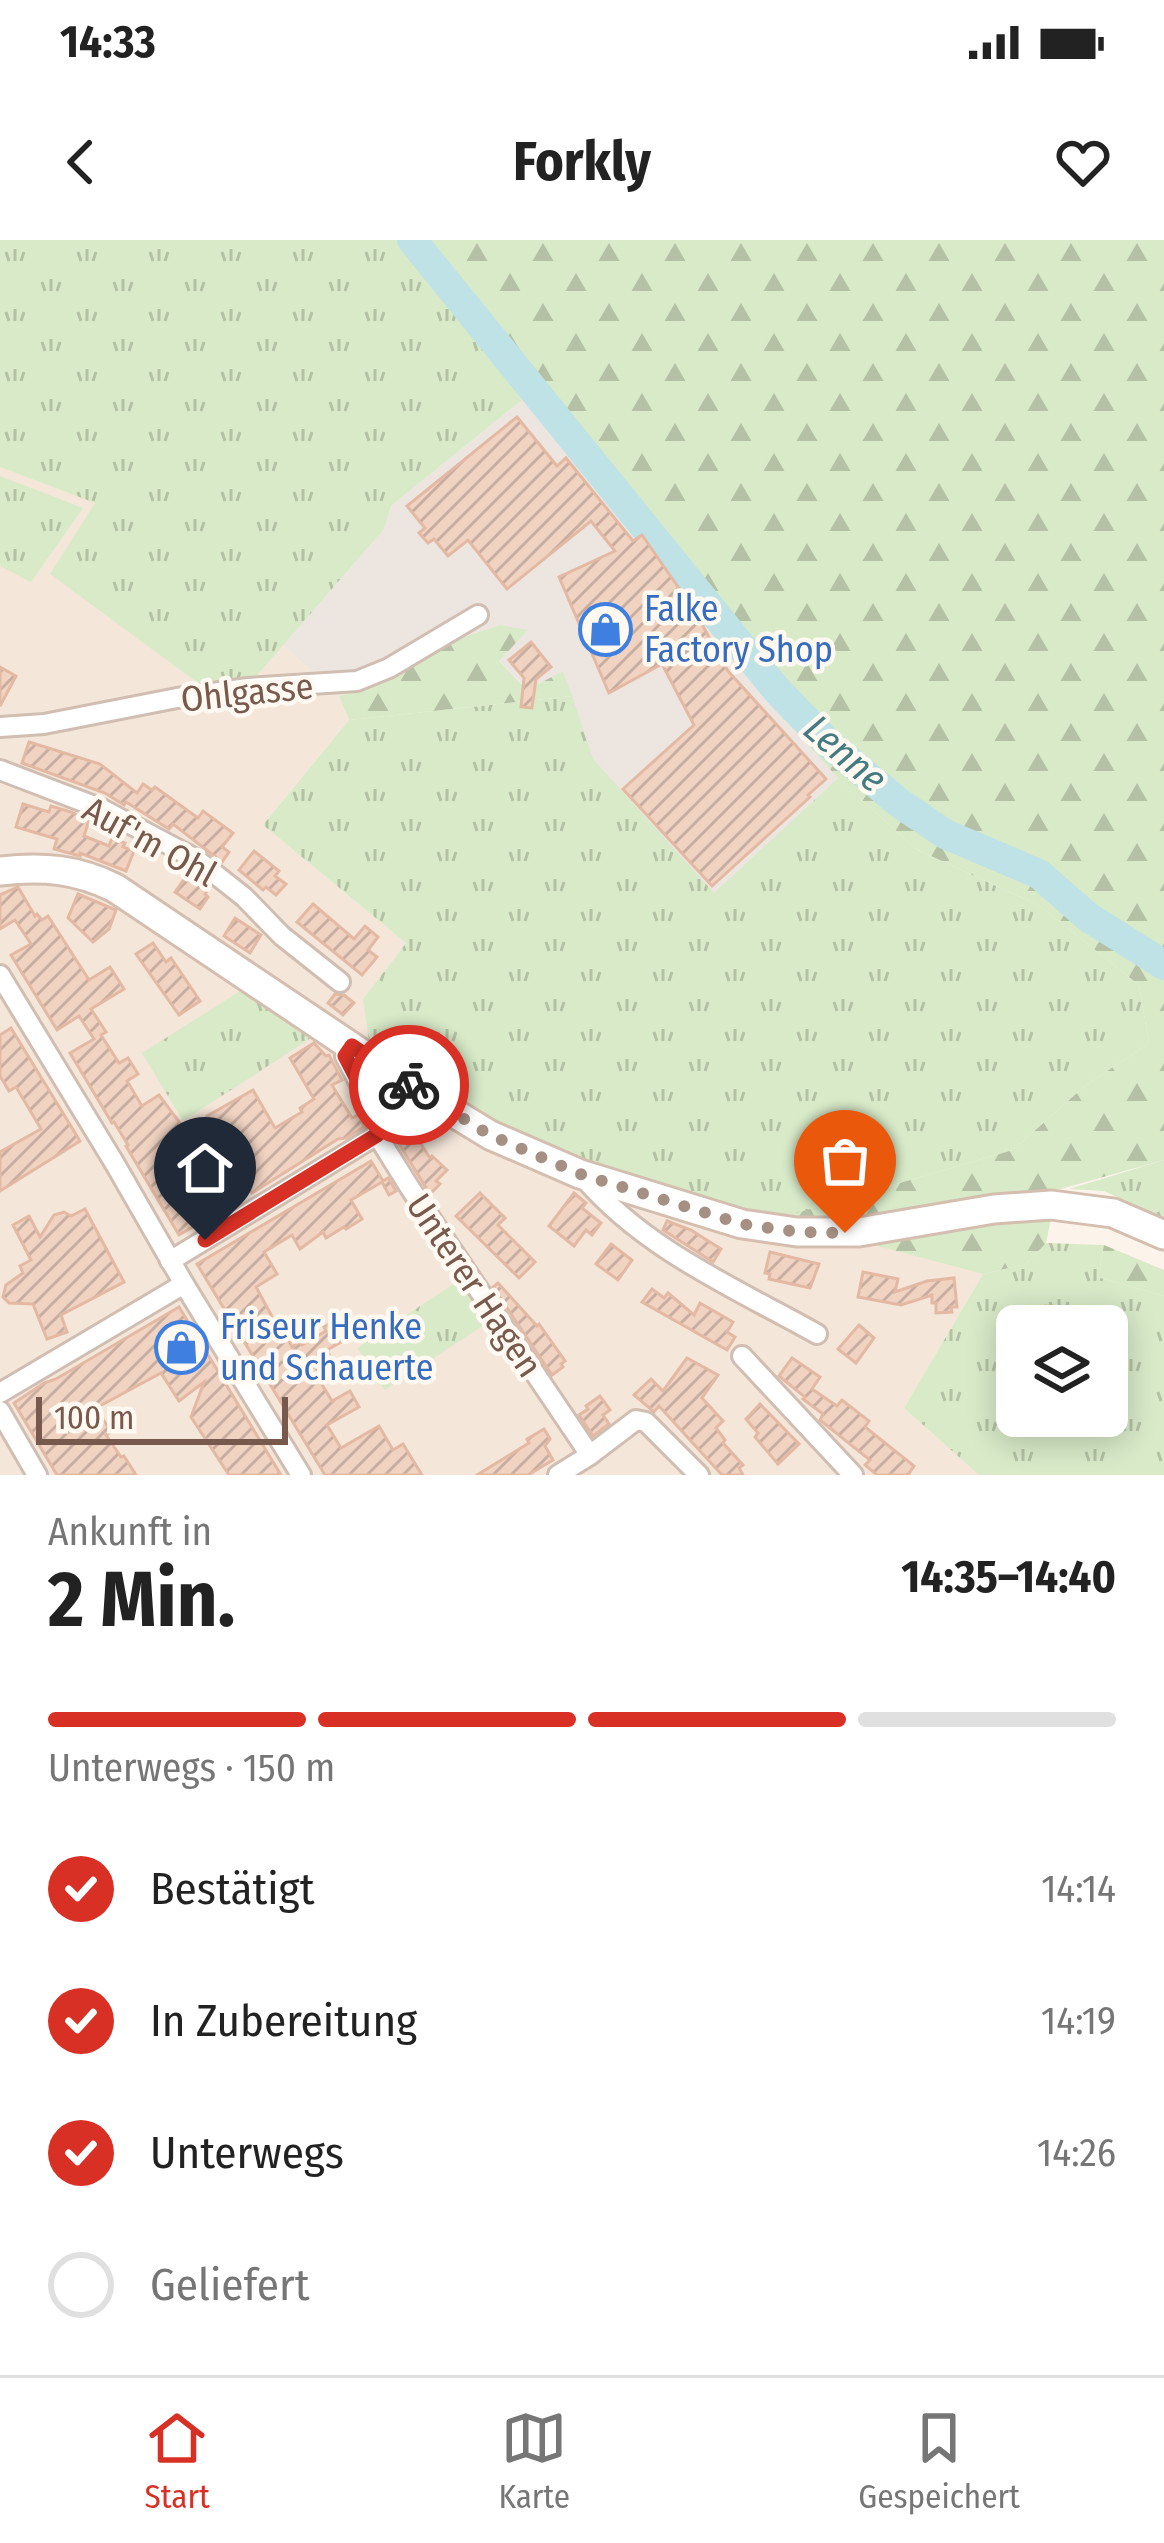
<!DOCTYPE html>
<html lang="de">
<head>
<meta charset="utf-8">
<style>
	:root { --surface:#fff; --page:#f2f2f2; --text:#222; --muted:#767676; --line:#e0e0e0; --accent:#d93025 }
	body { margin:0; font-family:"Fira Sans Condensed",sans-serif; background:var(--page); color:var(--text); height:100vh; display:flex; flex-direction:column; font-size:45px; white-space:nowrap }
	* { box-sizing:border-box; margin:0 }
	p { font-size:39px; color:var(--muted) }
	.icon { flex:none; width:66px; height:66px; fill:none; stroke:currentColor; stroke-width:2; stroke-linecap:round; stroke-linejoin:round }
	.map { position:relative; height:1235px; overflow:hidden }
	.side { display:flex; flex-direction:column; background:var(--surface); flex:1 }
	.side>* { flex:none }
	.buttons { position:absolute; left:996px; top:1065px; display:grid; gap:24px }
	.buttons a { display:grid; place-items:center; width:132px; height:132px; border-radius:18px; background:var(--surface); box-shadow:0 6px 30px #0003; font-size:60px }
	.scale { position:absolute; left:36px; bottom:30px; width:252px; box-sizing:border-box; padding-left:12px; border:6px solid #775a4d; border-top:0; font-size:33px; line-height:42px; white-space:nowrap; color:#775a4d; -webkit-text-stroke:9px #fff9f1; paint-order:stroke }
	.pin { position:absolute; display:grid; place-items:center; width:102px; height:102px; color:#fff; margin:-123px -51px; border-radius:50% 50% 50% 0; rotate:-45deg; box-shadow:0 0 12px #0007 }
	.pin .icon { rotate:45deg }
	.courier { position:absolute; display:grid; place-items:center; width:120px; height:120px; margin:-60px; border:9px solid #d93025; border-radius:50%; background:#fff; color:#222; box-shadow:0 3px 15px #0007 }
	.overview em { font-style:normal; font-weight:700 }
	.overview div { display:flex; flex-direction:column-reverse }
	.overview { display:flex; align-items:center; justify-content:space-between; height:204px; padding:0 48px }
	h1 { font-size:78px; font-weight:700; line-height:90px }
	.bar { display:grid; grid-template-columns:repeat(4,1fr); gap:18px 12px; align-content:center; height:144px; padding:0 48px }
	.bar i { height:15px; border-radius:9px; background:var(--line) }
	.bar .on { background:var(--accent) }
	.bar p { grid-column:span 4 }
	ol { padding:0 48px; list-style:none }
	li { display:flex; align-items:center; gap:36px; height:132px }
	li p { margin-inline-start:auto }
	li .icon { padding:12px; border-radius:50%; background:var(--accent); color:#fff; stroke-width:4 }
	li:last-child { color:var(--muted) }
	li i { width:66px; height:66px; border:6px solid var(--line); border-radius:50% }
	.status { display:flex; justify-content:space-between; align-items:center; height:84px; padding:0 60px; background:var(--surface); direction:ltr }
	.status svg { height:33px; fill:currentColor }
	header { display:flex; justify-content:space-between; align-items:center; height:156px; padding:0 48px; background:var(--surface); font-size:54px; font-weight:700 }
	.tab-bar { display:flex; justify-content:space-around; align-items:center; height:168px; border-top:3px solid var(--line); background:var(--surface); font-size:33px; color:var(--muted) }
	.tab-bar a { display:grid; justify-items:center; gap:6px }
	.tab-bar .on { color:var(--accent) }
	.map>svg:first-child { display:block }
	.residential { fill:#f4e6d9 }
	.industrial { fill:#ece5e0 }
	.grass { fill:url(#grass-tufts); fill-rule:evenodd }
	.forest { fill:url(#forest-firs) }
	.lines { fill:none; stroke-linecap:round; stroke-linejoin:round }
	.river { stroke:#bee2e6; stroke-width:30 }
	.building { fill:url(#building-hatch); stroke:#e4b9a3; stroke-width:3 }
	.street-casing { stroke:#d1beb2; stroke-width:24 }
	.secondary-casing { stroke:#d4beaf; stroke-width:33 }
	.street { stroke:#fff; stroke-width:18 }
	.secondary { stroke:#fff; stroke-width:27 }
	.done { stroke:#a69084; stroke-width:12; stroke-dasharray:0 21.6 }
	.route { stroke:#d93025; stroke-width:15 }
	.labels { text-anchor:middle; stroke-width:9; stroke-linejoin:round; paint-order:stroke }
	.shop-label { font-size:36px; fill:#366cbe; stroke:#fff9f1; text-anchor:start }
	.street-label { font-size:36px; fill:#775a4d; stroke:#fff9f1 }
	.water-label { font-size:39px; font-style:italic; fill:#447b83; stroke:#fff9f1 }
</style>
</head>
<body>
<div class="status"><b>14:33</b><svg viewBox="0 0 49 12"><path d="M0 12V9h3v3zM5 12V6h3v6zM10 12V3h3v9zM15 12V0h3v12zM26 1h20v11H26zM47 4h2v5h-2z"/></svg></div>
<header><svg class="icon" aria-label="back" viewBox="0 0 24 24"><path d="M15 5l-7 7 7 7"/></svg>Forkly<svg class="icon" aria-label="heart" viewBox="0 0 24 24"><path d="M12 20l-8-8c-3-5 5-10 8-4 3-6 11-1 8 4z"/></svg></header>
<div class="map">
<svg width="1164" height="1235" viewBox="0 0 1164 1235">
	<defs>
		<pattern id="grass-tufts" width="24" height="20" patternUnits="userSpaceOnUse" patternTransform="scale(3)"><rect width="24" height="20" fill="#d8eac8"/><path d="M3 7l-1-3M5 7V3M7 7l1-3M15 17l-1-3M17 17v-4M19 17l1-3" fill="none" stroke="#b4c1a5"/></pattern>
		<pattern id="forest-firs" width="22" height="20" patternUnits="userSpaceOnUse" patternTransform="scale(3)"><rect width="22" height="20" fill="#d8eac8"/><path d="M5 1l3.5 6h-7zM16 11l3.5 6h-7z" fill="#b4c1a5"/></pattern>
		<pattern id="building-hatch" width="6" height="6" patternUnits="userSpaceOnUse" patternTransform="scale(3)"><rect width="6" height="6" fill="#f1d3c2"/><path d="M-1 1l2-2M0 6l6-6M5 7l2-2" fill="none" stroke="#c8aea0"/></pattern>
	</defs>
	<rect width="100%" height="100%" fill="#fcf4ea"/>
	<path class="residential" d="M0 227 96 263 253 440 283 405 339 456 349 480 263 585 406 703 363 759 884 1007 983 1034 904 1168 979 1235H0Z"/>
	<path class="industrial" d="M528 155 642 292 762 455 838 538 714 654 592 519 563 431 528 450 499 421 527 391 500 385 463 397 374 445 339 456 283 405 384 289 391 266Z"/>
	<g class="grass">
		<path d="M0 0H402L528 155 391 266 384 289 253 440 198 443 50 334 95 263 0 227Z"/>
		<path d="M0 236 83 268 31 342 0 326Z"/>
		<path d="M572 456 593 519 714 653 838 538 916 609 1040 666 1139 745 1149 803 1086 845 1013 910 776 979 624 936 501 887 370 807 363 759 406 703 263 585 349 480Z"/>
		<path d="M242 750 314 796 183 881 142 813Z"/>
		<path d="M1164 920V979L1104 951 1069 949Z"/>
		<path d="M1046 1003 1104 1005 1098 1037 1164 1056V1235H979L904 1168 983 1034 1026 1024ZM1017 1086H1107V1176H1017Z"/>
		<path d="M461 1039 490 1081 385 1150 357 1108Z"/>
	</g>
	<g class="forest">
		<path d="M402 0H1164V920L1057 950 1046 1003 1026 1024 983 1034 776 979 1013 910 1086 845 1149 803 1139 745 1040 666 916 609 838 538 762 455 642 292Z"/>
		<path d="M500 385 528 390 499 421 527 450 563 431 572 456 349 480 339 456 374 445 463 397Z"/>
		<path d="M1104 1005 1164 1030V1056L1098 1037Z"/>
	</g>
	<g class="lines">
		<path class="river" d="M412 0 776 449 828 503 898 562 945 594 1039 634 1088 677 1164 725"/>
	</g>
	<g class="building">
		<path d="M517 177 557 226 566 218 633 301 642 295 694 370 728 431 826 539 808 555 810 557 712 646 623 549 694 485 662 424 609 453 559 337 615 311 591 281 507 349 468 300 448 316 434 299 428 303 419 293 425 288 407 266Z"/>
		<path d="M531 402 551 427 536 439 532 468 521 467 524 438 509 420Z"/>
		<path d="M0 427 16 436 0 466Z"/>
		<path d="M29 502 100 524 137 553 143 544 152 550 155 547 198 578 203 571 233 593 222 607 229 612 222 622 173 584 169 589 126 562 124 565 105 553 22 523Z"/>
		<path d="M23 564 49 572 51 566 71 572 89 580 84 596 109 606 112 598 125 603 123 607 134 611 126 631 80 613V616L54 609 57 599 16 587Z"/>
		<path d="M254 611 279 631 275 636 286 644 276 655 266 647 263 650 239 630Z"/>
		<path d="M190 631 210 647 205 654 208 657 200 669 175 652Z"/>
		<path d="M18 647 35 676 37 674 42 680 48 676 89 740 110 727 124 749 91 769 106 792 101 795 119 823 128 818 138 834 127 841 142 866 159 855 198 907 215 936 218 934 238 960 179 995 126 906 128 905 114 882 112 883 70 813 94 799 79 776 57 790 11 715 31 704 15 680 0 689V655Z"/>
		<path d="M78 654 116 670 109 689 93 702 68 678Z"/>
		<path d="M313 664 354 699 365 686 378 697 368 710 377 717 362 735 297 682Z"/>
		<path d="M235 678 261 695 250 713 224 696Z"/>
		<path d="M153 703 166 722 171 718 200 761 179 775 136 714Z"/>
		<path d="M335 754 344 755 354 763 343 775 328 763Z"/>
		<path d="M11 788 80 901 0 951V912L41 889 16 847 9 851 0 836V795Z"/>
		<path d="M314 803 326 816 329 815 342 840 332 845 352 878 360 874 364 887 346 898 338 899 252 953 235 924 240 921 220 886 214 889 207 876 253 850 275 888 302 872 300 868 314 859 290 818Z"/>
		<path d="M401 880 411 895 414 893 430 918 432 916 447 930 436 941 440 944 430 954 391 891V887Z"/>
		<path d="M371 921 383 941 388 938 396 951 389 955 382 942 351 960 362 979 346 989 344 987 326 998 323 992 300 1009 292 995 264 1012 277 1034 256 1047 283 1097 286 1095 292 1107 300 1102 302 1105 326 1091 324 1087 339 1078 350 1097 327 1110 331 1118 315 1127 319 1133 316 1135 332 1161 350 1151 359 1167 327 1185 341 1208 379 1186 393 1210 403 1204 422 1235H325L197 1024Z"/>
		<path d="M480 953 505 978 498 985 535 1022 519 1038 456 976Z"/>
		<path d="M574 953 586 963 582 968 601 983 592 995 586 990 574 1006 549 986Z"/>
		<path d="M85 969 124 1042 61 1075 67 1092 47 1099 33 1064 9 1063 3 1057 6 1045 23 1033 20 1026 31 1020 13 985 29 976 40 997 54 975 64 972 71 976Z"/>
		<path d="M667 981 691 990 721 1009 713 1022 663 990Z"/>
		<path d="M611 1004 632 1020 618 1040 596 1024Z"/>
		<path d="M770 1012 819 1024 810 1048 769 1039 770 1034 765 1033Z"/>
		<path d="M863 1032 898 1039 895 1052 927 1041 954 1038 957 1067H951L952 1072 936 1073V1063H932V1055L901 1065 858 1057Z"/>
		<path d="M498 1043 537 1086 539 1084 565 1121 561 1124 563 1127 552 1135 493 1047Z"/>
		<path d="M652 1049 664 1058 668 1053 694 1075 700 1063 733 1082 727 1092 735 1097 727 1110 642 1062Z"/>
		<path d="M1046 1066 1063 1074 1057 1086H1040Z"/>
		<path d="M179 1067 281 1235H229L191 1177 204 1142 179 1161 161 1133 96 1168 111 1192 106 1195 121 1217 124 1216 136 1235H57L14 1163 44 1143 56 1139Z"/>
		<path d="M859 1085 874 1098 856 1123 838 1109Z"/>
		<path d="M687 1118 718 1135 702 1158 723 1181 716 1188 725 1200 723 1203 743 1225 739 1228 743 1235H722L659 1166 654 1172 634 1155 651 1139 663 1151Z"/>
		<path d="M792 1118 820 1137 812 1149 837 1166 842 1160 869 1181 865 1187 914 1226 908 1235H877L865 1225 870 1220 820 1180 823 1174 803 1159 805 1157 779 1136Z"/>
		<path d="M600 1156 610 1170 603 1175 609 1184 593 1196 579 1175 588 1169 586 1166Z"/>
		<path d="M760 1164 799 1204 778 1224 755 1197 758 1193 746 1179Z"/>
		<path d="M544 1189 550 1199 545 1206 553 1220 528 1235H477L529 1203 527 1199Z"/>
	</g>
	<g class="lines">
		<defs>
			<g id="street">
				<path d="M0 487 44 484 177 458 248 448 357 441 389 428 478 375"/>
				<path d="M0 530 102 569 196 619 244 657 282 696 340 742"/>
				<path d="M0 735 115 924 184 1044 301 1235"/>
				<path d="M352 806 345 816 377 877V895L410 948 590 1215"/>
				<path d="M583 937C645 1010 735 1048 817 1094"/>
				<path d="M170 1021 377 895"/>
				<path d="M742 1116 853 1235"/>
				<path d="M0 1153 184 1044"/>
				<path d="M0 1171 37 1235"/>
				<path d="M558 1235 590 1215 636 1180 646 1182 699 1235"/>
			</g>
			<path id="secondary" d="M0 631C42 626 77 629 115 648L410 846 490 895 580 934 742 984 797 992H859L994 969 1051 965 1113 973 1164 995"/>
		</defs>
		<use href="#street" class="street-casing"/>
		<use href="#secondary" class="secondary-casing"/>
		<use href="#street" class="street"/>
		<use href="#secondary" class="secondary"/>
	</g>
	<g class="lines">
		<path class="done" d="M409 845 490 895 580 934 742 984 797 992 845 993"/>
		<path class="route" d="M205 1000 377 895V877L345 816 352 806 409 845"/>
	</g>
	<defs>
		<symbol id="shop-ring" viewBox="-11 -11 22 22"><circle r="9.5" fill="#fff9f1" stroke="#3f7fe0" stroke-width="1.5"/><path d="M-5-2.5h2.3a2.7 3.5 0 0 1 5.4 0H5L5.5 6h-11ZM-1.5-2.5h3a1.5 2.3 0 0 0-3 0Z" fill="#3f7fe0"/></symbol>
	</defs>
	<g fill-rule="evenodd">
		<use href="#shop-ring" x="576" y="360" width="59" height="59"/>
		<use href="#shop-ring" x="152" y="1078" width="59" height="59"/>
	</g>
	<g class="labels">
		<g class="shop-label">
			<text x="644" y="381">Falke<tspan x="644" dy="41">Factory Shop</tspan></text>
			<text x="220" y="1099">Friseur Henke<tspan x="220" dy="41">und Schauerte</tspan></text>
		</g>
		<g class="street-label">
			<text transform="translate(247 452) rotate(-6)" y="13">Ohlgasse</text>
			<text transform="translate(150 601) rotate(29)" y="13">Auf'm Ohl</text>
			<text transform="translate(475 1045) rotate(56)" y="13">Unterer Hagen</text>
		</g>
		<g class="water-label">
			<text transform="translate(846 513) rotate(41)" y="14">Lenne</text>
		</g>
	</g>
</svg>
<div class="buttons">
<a><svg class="icon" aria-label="layers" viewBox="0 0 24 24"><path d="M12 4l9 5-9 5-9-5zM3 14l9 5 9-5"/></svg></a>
</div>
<div class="scale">100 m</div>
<div class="pin" style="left:845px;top:993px;background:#ea580c"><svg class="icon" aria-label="bag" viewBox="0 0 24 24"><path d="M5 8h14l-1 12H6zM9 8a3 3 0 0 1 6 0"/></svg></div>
<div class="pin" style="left:205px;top:1000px;background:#1f2937"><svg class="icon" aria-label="home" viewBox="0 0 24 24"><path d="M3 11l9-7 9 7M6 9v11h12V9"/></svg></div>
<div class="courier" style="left:409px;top:845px"><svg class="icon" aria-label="bike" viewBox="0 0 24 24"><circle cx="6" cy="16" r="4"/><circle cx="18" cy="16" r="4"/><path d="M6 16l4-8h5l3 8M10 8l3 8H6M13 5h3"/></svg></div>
</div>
<section class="side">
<div class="overview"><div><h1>2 Min.</h1><p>Ankunft in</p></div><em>14:35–14:40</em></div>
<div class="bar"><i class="on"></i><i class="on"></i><i class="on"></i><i></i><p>Unterwegs · 150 m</p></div>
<ol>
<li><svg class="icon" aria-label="check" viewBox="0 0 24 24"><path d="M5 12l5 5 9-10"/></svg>Bestätigt<p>14:14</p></li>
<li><svg class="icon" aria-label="check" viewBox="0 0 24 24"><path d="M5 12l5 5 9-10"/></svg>In Zubereitung<p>14:19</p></li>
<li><svg class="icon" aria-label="check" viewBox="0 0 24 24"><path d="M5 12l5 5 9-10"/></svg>Unterwegs<p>14:26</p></li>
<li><i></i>Geliefert</li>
</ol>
</section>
<nav class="tab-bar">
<a class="on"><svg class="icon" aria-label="home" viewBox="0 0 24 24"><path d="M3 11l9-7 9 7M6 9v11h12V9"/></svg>Start</a>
<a><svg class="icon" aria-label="map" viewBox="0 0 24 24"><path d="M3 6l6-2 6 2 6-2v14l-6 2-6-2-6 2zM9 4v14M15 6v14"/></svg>Karte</a>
<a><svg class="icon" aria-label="saved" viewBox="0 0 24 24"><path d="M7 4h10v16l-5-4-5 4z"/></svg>Gespeichert</a>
</nav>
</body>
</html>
